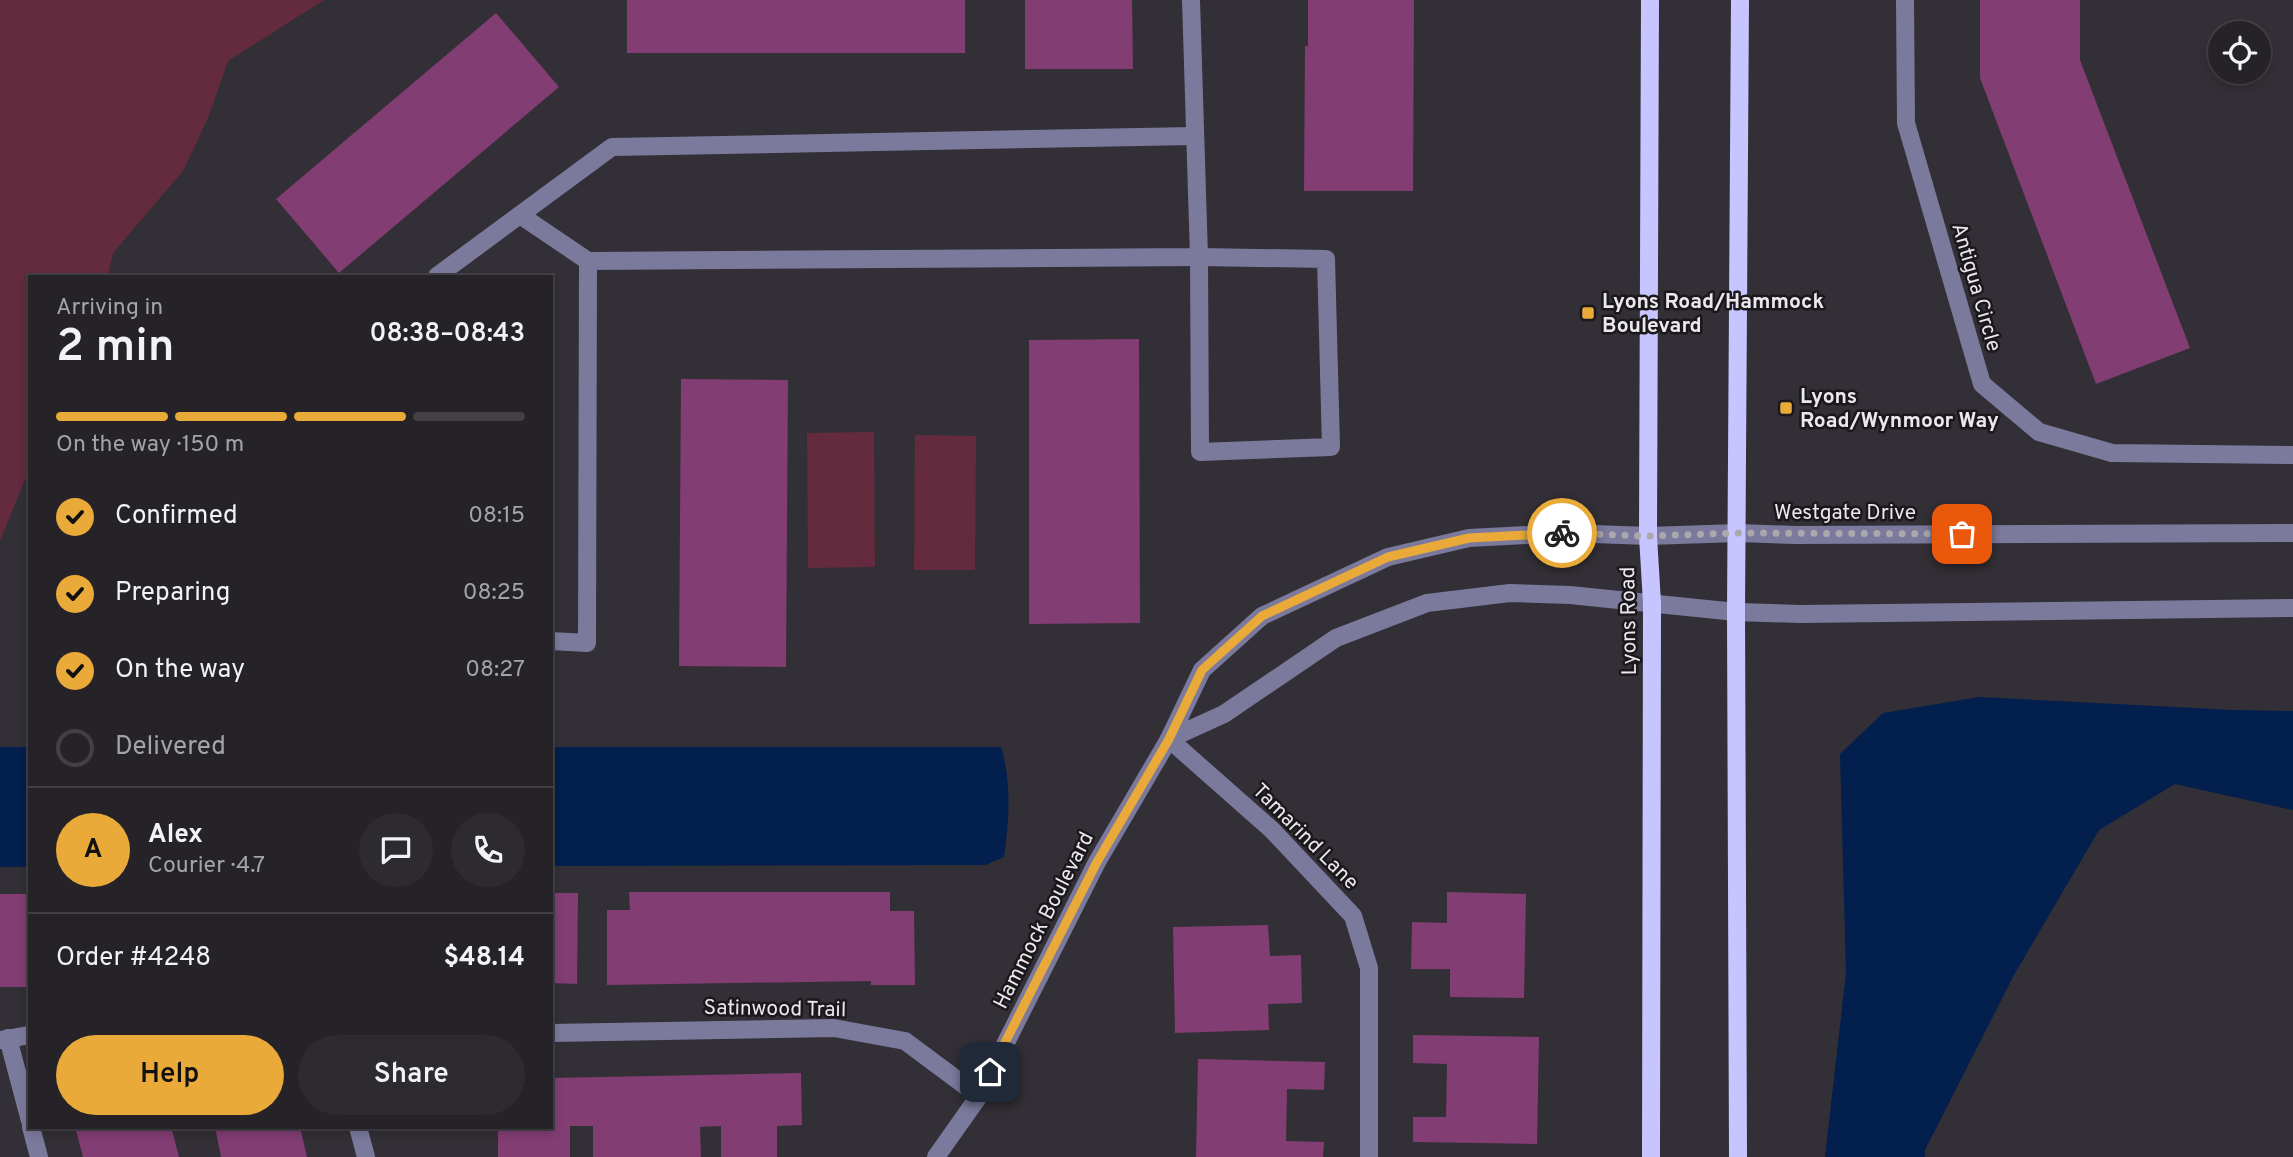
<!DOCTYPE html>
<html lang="en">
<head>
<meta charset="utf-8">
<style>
	:root { --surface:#262328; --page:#2e2b30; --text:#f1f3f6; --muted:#a4a4a8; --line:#424045; --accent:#eaaa39 }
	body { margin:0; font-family:Overpass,sans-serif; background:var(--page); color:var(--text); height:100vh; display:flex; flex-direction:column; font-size:26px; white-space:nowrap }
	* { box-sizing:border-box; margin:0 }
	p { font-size:23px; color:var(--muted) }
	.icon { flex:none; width:38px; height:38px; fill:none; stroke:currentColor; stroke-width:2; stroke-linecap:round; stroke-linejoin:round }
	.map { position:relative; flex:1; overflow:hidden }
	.drawer { position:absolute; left:28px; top:275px; width:525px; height:854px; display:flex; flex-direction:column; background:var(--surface); border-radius:0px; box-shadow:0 4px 10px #0003,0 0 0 2px var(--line) }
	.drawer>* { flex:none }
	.tools { position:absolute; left:2208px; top:21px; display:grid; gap:14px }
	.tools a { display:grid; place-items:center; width:63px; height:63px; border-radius:50%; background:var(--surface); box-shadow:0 4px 10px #0003,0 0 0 2px var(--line); font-size:35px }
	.pin { position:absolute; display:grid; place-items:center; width:60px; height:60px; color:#fff; margin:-30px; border-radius:14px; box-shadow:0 4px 10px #0006 }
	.courier { position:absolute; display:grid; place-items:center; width:70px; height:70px; margin:-35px; border:5px solid #eaaa39; border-radius:50%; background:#fff; color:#222; box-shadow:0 2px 9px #0007 }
	.headline em { font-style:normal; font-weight:600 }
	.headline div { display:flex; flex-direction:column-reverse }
	.headline { display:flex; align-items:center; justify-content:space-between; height:119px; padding:0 28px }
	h1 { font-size:46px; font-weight:600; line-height:52px }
	.bar { display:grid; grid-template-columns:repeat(4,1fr); gap:10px 7px; align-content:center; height:84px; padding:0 28px }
	.bar i { height:9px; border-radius:5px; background:var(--line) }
	.bar .selected { background:var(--accent) }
	.bar p { grid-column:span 4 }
	.line { display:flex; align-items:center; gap:18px; padding:0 28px; border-top:2px solid var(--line) }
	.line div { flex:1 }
	.round { display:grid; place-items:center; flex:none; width:74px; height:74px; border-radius:37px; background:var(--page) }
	ol { padding:0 28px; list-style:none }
	li { display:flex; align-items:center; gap:21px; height:77px }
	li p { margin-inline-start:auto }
	li .icon { padding:7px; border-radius:50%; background:var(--accent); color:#111; stroke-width:4 }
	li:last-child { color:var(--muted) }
	li i { width:38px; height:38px; border:4px solid var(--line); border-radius:50% }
	.action { display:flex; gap:14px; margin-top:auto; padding:14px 28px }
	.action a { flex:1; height:80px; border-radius:42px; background:var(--accent); color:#111; font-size:28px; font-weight:600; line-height:80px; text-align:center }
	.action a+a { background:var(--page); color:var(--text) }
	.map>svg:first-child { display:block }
	.green { fill:#632b3d }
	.water { fill:#021f4e }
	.building { fill:#823d73 }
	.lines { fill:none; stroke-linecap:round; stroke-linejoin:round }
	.minor { stroke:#7b7a9d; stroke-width:18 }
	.major { stroke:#c6c5ff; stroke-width:18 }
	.done { stroke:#aba7ad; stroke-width:7; stroke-dasharray:0 12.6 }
	.route { stroke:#eaaa39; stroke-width:9 }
	.poi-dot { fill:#eaaa39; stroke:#1a181b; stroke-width:2.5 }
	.labels { text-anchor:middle; stroke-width:5; stroke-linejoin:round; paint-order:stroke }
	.street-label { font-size:21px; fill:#ebe8ed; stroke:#1a181b }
	.poi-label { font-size:21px; font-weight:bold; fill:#ebe8ed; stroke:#1a181b; text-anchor:start }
</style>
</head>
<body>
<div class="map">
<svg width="2293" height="1157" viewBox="0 0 2293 1157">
	<rect width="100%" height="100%" fill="#332f36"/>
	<g class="green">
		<path d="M0 0H324L228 61 208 118 183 171 113 253 108 276H30V467L0 541Z"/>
		<path d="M874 432 875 567 808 568 807 433Z"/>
		<path d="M915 435 976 436 975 570H914Z"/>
	</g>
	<g class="water">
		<path d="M1979 697 2234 710 2293 711V810L2175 784 2099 830 2014 975 1925 1150V1157H1825L1846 973 1840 754 1883 713Z"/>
		<rect x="0" y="747" width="30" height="120"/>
		<path d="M551 747H1001C1012 782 1009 821 1004 857L985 865 551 866Z"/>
	</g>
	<g class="building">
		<rect x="627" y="0" width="338" height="53"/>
		<path d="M1025 0H1132L1133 69H1025Z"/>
		<path d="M1308 0H1414L1413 191H1304L1305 46H1308Z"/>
		<path d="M1980 0H2080V60L2190 348 2096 384 1980 78Z"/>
		<path d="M496 13 559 87 339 273 276 199Z"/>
		<path d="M1139 339 1140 623 1029 624V340Z"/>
		<path d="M681 379 788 380 786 667 679 666Z"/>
		<path d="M629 892H890V911H914L915 985H871V981L607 985V910H630Z"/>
		<path d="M1447 892 1526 894 1524 998 1450 997V969H1411L1412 922 1447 923Z"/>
		<path d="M551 893H578L577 984 551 983Z"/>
		<rect x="0" y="894" width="30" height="93"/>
		<path d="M1268 925 1270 956 1301 955 1302 1003 1268 1004 1269 1030 1175 1033 1173 927Z"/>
		<path d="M1413 1035 1539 1037 1537 1144 1413 1142V1117H1446L1447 1064 1413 1063Z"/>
		<path d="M1198 1059 1325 1062 1324 1090 1287 1089 1286 1141 1324 1142 1323 1157H1196Z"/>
		<path d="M801 1073 802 1125 777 1126V1157H721V1126L700 1127 701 1157H593V1126H570V1157H498V1127H551V1078Z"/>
		<path d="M75 1127H171L179 1157H83Z"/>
		<path d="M215 1127H300L307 1157H221Z"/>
	</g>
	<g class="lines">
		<g class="minor">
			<path d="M1905 0 1906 123 1982 384 2039 432 2112 453 2293 455"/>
			<path d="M520 215 588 261"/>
			<path d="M1199 257 1326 259 1331 447 1200 452Z"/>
			<path d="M437 276 612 147 1194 136"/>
			<path d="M551 641 587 643 588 261 1199 257 1191 0"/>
			<path d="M1169 739 1224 714 1336 638 1427 603 1510 593 1570 595 1736 612 1800 614 2293 608"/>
			<path d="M1169 739 1272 830 1353 916 1369 968V1157"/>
			<path d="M551 1033 834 1028 905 1041 979 1096"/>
			<path d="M8 1038 30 1121"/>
			<path d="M0 1040 30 1035"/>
			<path d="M31 1127 39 1157"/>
			<path d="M358 1127 366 1157"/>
			<path d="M936 1157 979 1096 1097 862 1169 739 1202 670 1262 616 1388 557 1469 538 1566 533 1648 536 1738 533 1796 535 2293 533"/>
		</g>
		<g class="major">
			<path d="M1650 0 1648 536 1652 603 1651 1157"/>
			<path d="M1738 1157 1736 612 1740 0"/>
		</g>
	</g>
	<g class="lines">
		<path class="done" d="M1562 533 1648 536 1738 533 1962 534"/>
		<path class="route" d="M990 1072 1097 862 1169 739 1202 670 1262 616 1388 557 1469 538 1562 533"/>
	</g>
	<g class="poi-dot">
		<rect x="1581" y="306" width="14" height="14" rx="3.5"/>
		<rect x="1779" y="401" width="14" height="14" rx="3.5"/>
	</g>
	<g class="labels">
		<g class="street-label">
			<text transform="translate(1977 287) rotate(74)" y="7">Antigua Circle</text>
			<text x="1845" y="519">Westgate Drive</text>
			<text transform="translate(1628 621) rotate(-91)" y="7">Lyons Road</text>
			<text transform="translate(1306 836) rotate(45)" y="7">Tamarind Lane</text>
			<text transform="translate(1043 920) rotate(-63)" y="7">Hammock Boulevard</text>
			<text transform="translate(775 1008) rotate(1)" y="7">Satinwood Trail</text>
		</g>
		<g class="poi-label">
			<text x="1602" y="308">Lyons Road/Hammock<tspan x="1602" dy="24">Boulevard</tspan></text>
			<text x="1800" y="403">Lyons<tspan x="1800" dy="24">Road/Wynmoor Way</tspan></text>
		</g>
	</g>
</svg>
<div class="tools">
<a><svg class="icon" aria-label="locate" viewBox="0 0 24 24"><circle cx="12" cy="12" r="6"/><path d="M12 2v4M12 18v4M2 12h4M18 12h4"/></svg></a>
</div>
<div class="pin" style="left:1962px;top:534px;background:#ea580c"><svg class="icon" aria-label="bag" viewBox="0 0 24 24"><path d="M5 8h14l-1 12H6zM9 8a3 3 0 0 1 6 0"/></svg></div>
<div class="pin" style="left:990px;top:1072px;background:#1f2937"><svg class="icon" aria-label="home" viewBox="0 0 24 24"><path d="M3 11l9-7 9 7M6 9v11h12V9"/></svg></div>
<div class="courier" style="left:1562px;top:533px"><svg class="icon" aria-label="bike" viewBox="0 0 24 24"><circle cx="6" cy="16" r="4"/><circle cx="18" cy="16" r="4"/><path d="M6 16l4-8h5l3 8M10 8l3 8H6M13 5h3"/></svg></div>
<section class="drawer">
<div class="headline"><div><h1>2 min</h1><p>Arriving in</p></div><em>08:38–08:43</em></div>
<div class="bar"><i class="selected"></i><i class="selected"></i><i class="selected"></i><i></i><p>On the way · 150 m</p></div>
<ol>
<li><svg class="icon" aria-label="check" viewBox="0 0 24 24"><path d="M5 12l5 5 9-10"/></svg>Confirmed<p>08:15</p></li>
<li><svg class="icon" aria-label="check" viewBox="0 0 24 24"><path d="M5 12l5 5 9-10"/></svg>Preparing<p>08:25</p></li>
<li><svg class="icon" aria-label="check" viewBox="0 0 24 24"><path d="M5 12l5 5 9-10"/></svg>On the way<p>08:27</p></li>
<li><i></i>Delivered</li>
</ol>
<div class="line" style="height:126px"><b class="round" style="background:var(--accent);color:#111">A</b><div><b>Alex</b><p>Courier · 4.7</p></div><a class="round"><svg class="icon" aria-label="chat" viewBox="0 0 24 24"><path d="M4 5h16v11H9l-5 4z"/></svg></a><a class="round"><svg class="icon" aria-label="phone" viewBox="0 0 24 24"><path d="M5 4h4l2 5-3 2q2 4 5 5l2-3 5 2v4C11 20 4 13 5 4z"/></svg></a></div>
<div class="line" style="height:91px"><div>Order #4248</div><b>$48.14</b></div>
<div class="action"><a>Help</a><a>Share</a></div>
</section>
</div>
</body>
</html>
